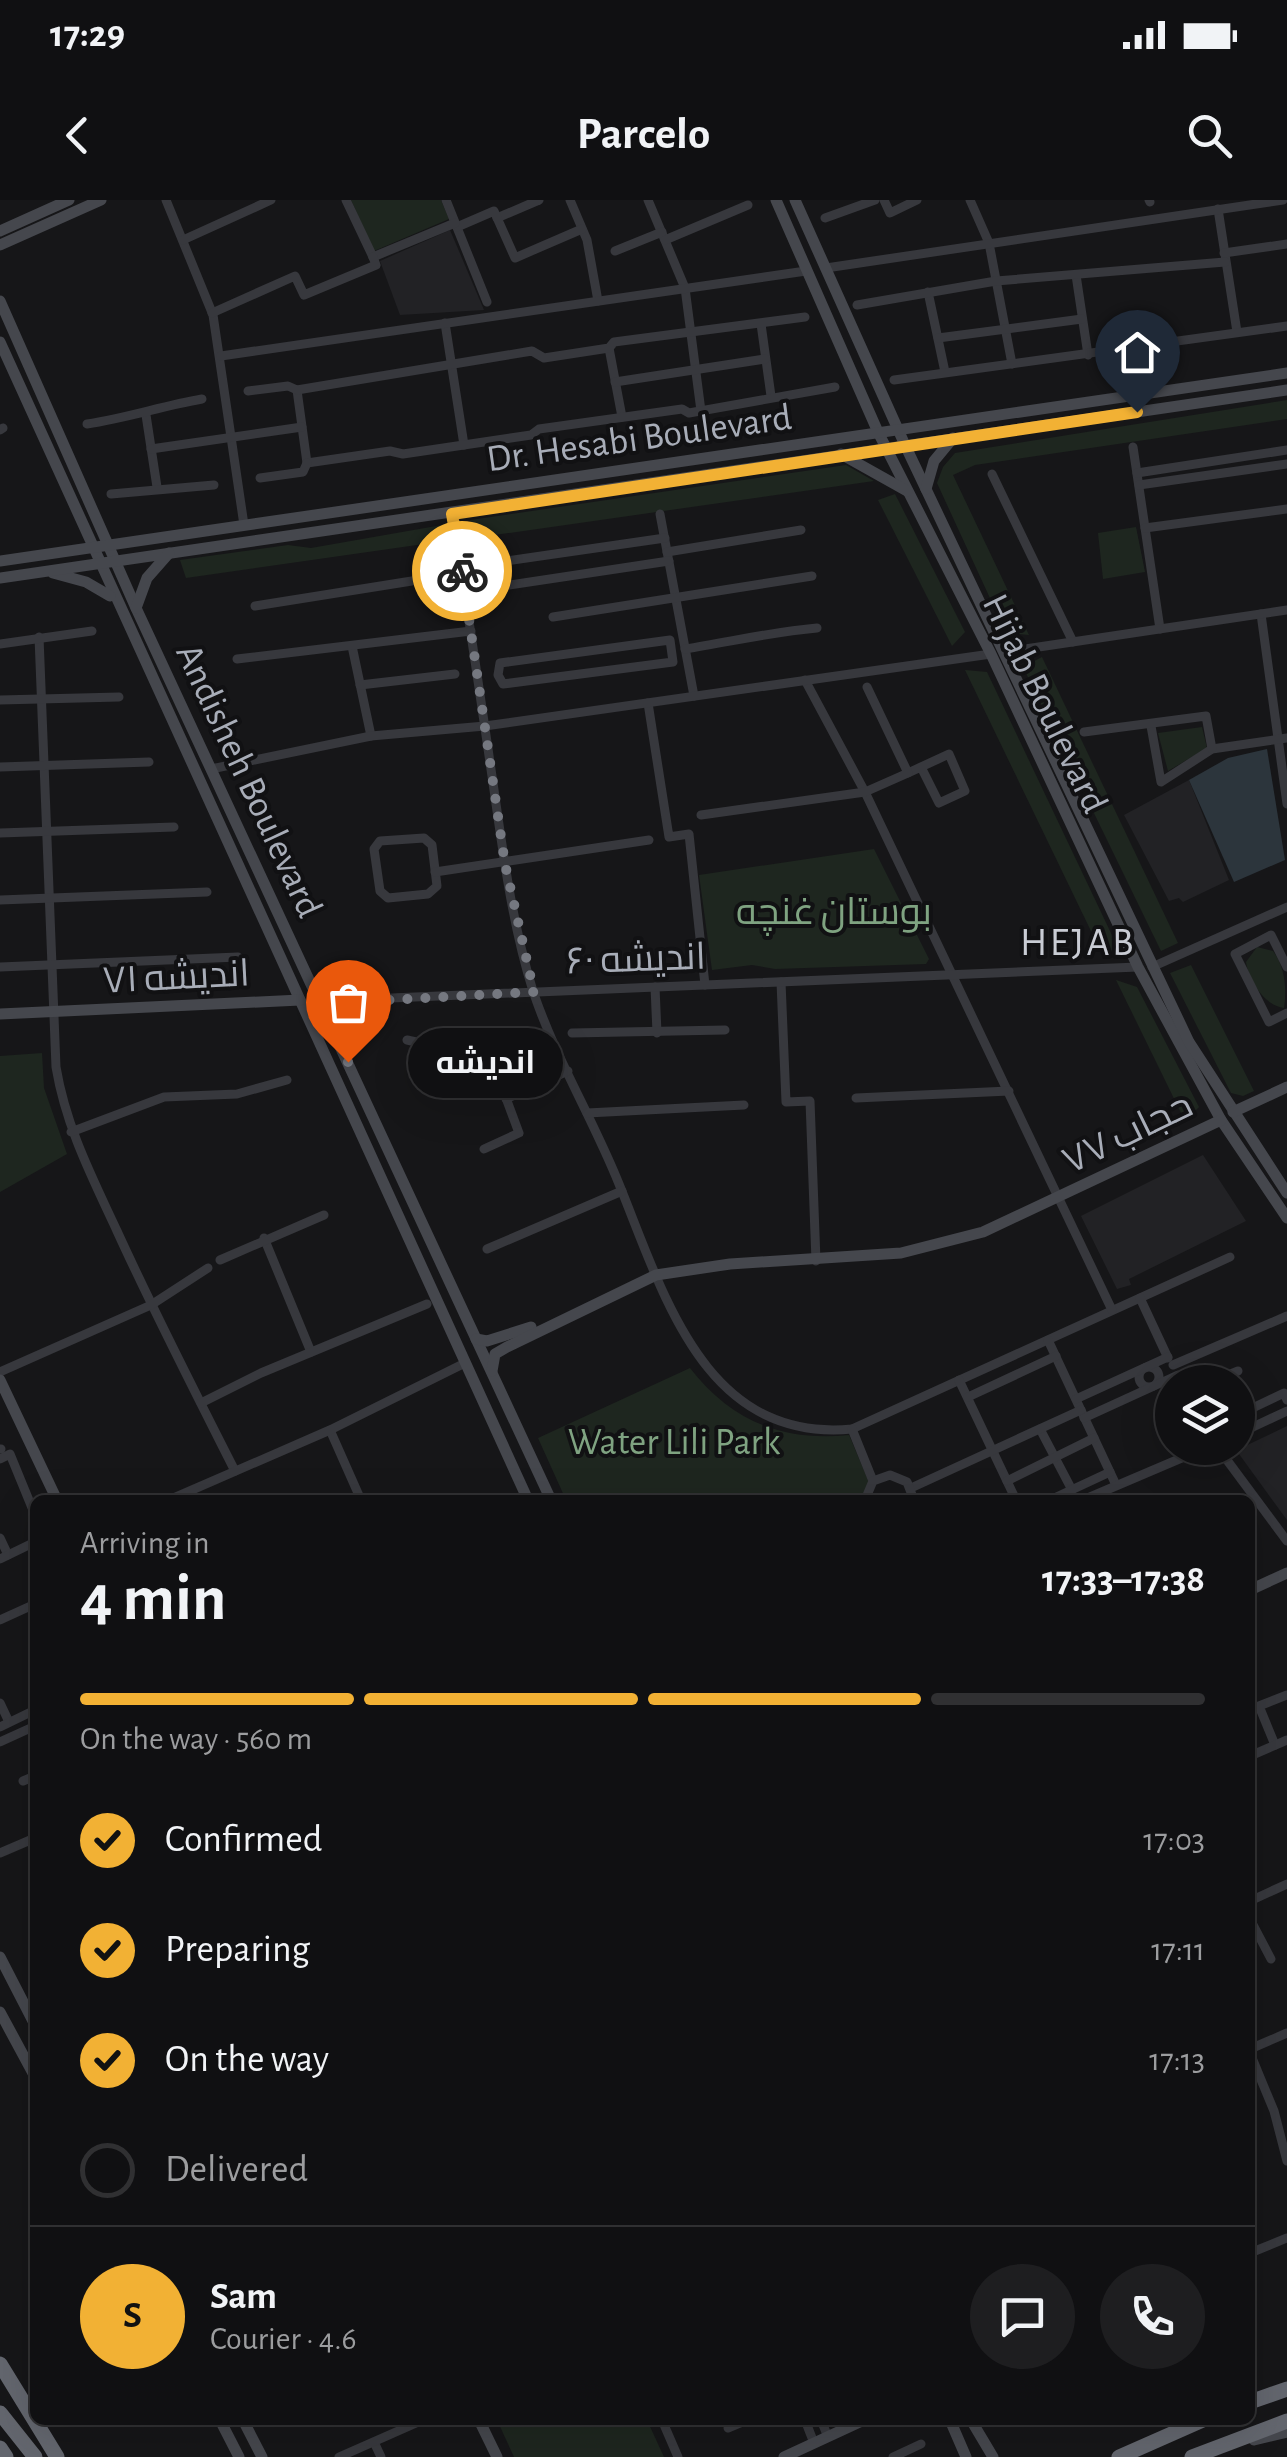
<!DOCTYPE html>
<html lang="en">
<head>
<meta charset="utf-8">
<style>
	:root { --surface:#101012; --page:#1e1e20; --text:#f1f3f6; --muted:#9c9d9f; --line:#303032; --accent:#f2b134 }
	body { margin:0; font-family:"Alegreya Sans",Cairo,sans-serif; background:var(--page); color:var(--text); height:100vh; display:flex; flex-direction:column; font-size:38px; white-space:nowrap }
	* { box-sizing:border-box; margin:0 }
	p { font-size:32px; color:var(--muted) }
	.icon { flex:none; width:55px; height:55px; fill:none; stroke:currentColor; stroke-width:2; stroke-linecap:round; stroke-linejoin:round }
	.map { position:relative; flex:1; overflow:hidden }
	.sheet { position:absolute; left:30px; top:1295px; width:1225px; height:930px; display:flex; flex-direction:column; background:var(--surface); border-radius:15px; box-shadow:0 10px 40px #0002,0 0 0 2px var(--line) }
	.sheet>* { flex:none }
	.controls { position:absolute; left:1155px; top:1165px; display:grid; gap:20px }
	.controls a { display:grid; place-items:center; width:100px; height:100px; border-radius:50%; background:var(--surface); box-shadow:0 10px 40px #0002,0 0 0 2px var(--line); font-size:50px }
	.pin { position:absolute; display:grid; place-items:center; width:85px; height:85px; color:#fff; margin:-102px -42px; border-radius:50% 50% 50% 0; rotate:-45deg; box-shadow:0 0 10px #0007 }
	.pin .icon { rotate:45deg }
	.courier { position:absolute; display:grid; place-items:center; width:100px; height:100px; margin:-50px; border:8px solid #f2b134; border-radius:50%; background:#fff; color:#222; box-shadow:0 2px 12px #0007 }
	.bubble { position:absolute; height:70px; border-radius:35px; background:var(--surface); box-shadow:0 10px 40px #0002,0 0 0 2px var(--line); font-size:32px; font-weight:700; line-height:70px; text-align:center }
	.head em { font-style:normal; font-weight:700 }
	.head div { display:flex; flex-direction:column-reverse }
	.head { display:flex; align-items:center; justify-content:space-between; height:170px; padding:0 50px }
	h1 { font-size:65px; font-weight:700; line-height:75px }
	.bar { display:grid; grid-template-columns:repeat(4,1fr); gap:15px 10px; align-content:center; height:120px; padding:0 50px }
	.bar i { height:12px; border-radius:8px; background:var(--line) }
	.bar .current { background:var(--accent) }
	.bar p { grid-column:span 4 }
	.line { display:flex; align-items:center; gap:25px; padding:0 50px; border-top:2px solid var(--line) }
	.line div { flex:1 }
	.round { display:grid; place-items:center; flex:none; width:105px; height:105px; border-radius:52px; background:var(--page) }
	ol { padding:0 50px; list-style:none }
	li { display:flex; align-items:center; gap:30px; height:110px }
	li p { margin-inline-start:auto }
	li .icon { padding:10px; border-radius:50%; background:var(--accent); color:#111; stroke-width:4 }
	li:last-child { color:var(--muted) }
	li i { width:55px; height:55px; border:5px solid var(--line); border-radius:50% }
	.status { display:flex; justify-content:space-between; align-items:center; height:70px; padding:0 50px; background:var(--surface); direction:ltr }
	.status svg { height:28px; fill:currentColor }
	header { display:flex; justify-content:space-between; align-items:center; height:130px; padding:0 50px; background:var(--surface); font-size:45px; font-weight:700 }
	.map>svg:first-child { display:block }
	.built { fill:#222225 }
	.green { fill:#1e261f }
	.water { fill:#2c353c }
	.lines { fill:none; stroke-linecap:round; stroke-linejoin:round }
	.street { stroke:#37383d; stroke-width:9 }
	.secondary { stroke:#45474d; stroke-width:11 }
	.highway { stroke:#63666e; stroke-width:15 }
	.done { stroke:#757880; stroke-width:10; stroke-dasharray:0 18 }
	.route { stroke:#f2b134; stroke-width:12 }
	.labels { text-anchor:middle; stroke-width:8; stroke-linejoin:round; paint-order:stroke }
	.street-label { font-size:38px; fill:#a8adb8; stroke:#111113 }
	.park-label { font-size:38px; fill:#7fa381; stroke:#111113 }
	.neighbourhood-label { font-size:40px; letter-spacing:2.5px; fill:#c9ccd4; stroke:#111113 }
</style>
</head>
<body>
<div class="status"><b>17:29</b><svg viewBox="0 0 49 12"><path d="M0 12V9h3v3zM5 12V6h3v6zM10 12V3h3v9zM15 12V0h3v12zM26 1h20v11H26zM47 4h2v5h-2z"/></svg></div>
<header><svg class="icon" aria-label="back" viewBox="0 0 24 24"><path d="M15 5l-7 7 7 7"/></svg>Parcelo<svg class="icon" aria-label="search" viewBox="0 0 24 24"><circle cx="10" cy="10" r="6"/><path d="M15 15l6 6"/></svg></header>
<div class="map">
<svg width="1287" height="2257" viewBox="0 0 1287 2257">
	<rect width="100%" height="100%" fill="#161618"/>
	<g class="built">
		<path d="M450 30 484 110 400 115 380 61Z"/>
		<path d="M1189 580 1229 680 1183 702 1179 698 1169 701 1124 615Z"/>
		<path d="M1203 955 1246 1021 1129 1079 1131 1085 1117 1089 1081 1016Z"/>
		<path d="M1287 1226V1320L1239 1254 1241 1248Z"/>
	</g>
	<g class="green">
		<path d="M351 0H441L449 19 374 51Z"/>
		<path d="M1287 200V219L975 265 953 275 1029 435 1006 433 937 283 943 267 955 253Z"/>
		<path d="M846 265 874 281 474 338 470 320Z"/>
		<path d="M895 294 965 432 952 446 878 300Z"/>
		<path d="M442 325 445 341 186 378 180 360 288 345 311 348Z"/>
		<path d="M1136 327 1145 372 1103 379 1098 333Z"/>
		<path d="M1042 457 1178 743 1161 751 1023 467Z"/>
		<path d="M965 470 987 472 1119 750 1114 755 1103 756Z"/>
		<path d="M1202 527 1207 548 1168 571 1158 533Z"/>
		<path d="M874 649 929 759 926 764 775 769 752 765 712 770 699 675Z"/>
		<path d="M1257 747 1273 751C1285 767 1287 789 1284 808 1265 806 1249 781 1246 762Z"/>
		<path d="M1191 765 1254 891 1243 896 1231 893 1170 773Z"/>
		<path d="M1116 780 1137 787 1199 907 1185 921Z"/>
		<path d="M42 853 44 888 67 954 0 992V856Z"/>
		<path d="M690 1168C731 1221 783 1242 849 1235L869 1282 860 1300H566L538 1238Z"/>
		<path d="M497 2220H647L664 2257H514Z"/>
	</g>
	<path class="water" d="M1267 549 1285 660 1234 682 1189 580 1228 558Z"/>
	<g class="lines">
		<g class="street">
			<path d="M166 0 213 115 244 325"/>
			<path d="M346 0 373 57"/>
			<path d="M446 0 487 102"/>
			<path d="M570 0 587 40 598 101"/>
			<path d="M648 0 685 88 701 211"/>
			<path d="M884 0 890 13 917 0"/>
			<path d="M970 0 989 43 1012 164"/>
			<path d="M1149 0 1150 2"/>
			<path d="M1218 9 1237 132"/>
			<path d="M497 18 539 0"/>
			<path d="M825 18 875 0"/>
			<path d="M457 27 494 11 515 58 582 29"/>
			<path d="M183 40 271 0"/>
			<path d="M665 40 748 5"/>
			<path d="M615 51 662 32"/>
			<path d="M1224 53 1287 44"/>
			<path d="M373 57 455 23"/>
			<path d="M826 68 1283 0"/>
			<path d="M1076 75 1088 155"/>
			<path d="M928 92 945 172"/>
			<path d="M857 105 996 81 1225 62"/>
			<path d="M212 113 295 76 304 95 376 65 373 57"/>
			<path d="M445 123 464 245"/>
			<path d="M761 124 771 196"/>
			<path d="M938 138 1082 119"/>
			<path d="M609 148 622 217"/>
			<path d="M221 156 806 71"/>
			<path d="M894 180 1287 126"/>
			<path d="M615 182 765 159"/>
			<path d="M297 190 307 263"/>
			<path d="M248 191 288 186 297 190 532 151 544 158 609 148 614 142 805 117"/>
			<path d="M146 215 157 287"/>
			<path d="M87 224C127 218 162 206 202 199"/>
			<path d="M0 230 3 228"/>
			<path d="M1133 247 1160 429"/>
			<path d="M151 249 302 227"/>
			<path d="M307 263 390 251 403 254 531 235 539 229 682 209 689 213 835 187"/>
			<path d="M1137 273 1287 250"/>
			<path d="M992 274 1073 442"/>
			<path d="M260 278 303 272 307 263"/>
			<path d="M1139 285 1287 264"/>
			<path d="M111 294 214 285"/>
			<path d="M452 314C467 404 480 494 493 583 503 652 512 724 533 791 555 857 593 919 619 984 664 1094 704 1243 852 1229L1230 1057"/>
			<path d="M660 314 694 496"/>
			<path d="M1145 328 1287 309"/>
			<path d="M667 352 801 330"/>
			<path d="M483 378 485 364 665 338"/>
			<path d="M483 378 490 388 669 361"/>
			<path d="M255 406 462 373"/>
			<path d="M1261 414 1287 604"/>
			<path d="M553 417 812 376"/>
			<path d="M39 437 56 867C66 927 92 977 117 1031 154 1112 195 1192 235 1271"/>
			<path d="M670 440 673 462 503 484 498 475 500 463Z"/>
			<path d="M0 444 92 431"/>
			<path d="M352 446 371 536"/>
			<path d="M685 449C730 442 771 432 817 428"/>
			<path d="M1005 452 1287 410"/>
			<path d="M237 459 471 431"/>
			<path d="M805 480 865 592 1112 1110"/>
			<path d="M360 485 455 474"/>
			<path d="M0 500 119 497"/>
			<path d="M648 503 669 637 689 634 705 785"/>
			<path d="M1151 526 1161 582 1212 549 1287 538"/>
			<path d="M1084 532 1206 516 1212 549"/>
			<path d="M0 567 149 562"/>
			<path d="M211 569 371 536 485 526 991 454"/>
			<path d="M908 573 949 554 965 591 939 603 921 567"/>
			<path d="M701 615 865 592 908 573 867 487"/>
			<path d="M0 633 174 627"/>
			<path d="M424 638 432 645 437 686 428 694 388 698 380 691 374 649 380 641Z"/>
			<path d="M435 672 649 640"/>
			<path d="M0 700 207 692"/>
			<path d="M0 767 238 757"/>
			<path d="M1152 767 1287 707"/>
			<path d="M1287 767 1271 735 1235 754 1269 822 1287 813"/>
			<path d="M781 782 786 902 810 901 816 1061"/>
			<path d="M655 787 657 833"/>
			<path d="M320 801 1138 767"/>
			<path d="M333 828 336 813 357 801"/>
			<path d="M572 833 725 830"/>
			<path d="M407 840 444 848 505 840 518 874 500 882 441 886"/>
			<path d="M856 898 1009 891"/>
			<path d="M506 899 568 871"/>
			<path d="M587 913 744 905"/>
			<path d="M71 932 164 897 237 894 287 880"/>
			<path d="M484 949 519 933 500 882"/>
			<path d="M264 1038 311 1152"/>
			<path d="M487 1049 622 991"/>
			<path d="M220 1060 324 1015"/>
			<path d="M1140 1098 1168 1158"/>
			<path d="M1048 1140 1116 1285"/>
			<path d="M1173 1165 1287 1116"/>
			<circle cx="1149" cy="1177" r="10"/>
			<path d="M0 1172 151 1105 208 1068"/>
			<path d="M959 1180 1016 1300"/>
			<path d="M1211 1182 1238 1171"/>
			<path d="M968 1197 1056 1156"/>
			<path d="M1076 1199 1168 1157"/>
			<path d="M201 1203 261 1173 427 1104"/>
			<path d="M1238 1215 1284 1193 1287 1200"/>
			<path d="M1084 1218 1178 1175"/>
			<path d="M852 1229 873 1281"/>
			<path d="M1040 1229 1072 1290"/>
			<path d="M330 1230 361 1300"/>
			<path d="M1238 1234 1287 1211"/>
			<path d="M1218 1248 1287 1341"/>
			<path d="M0 1249H1"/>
			<path d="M0 1259 10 1254 35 1315"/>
			<path d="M1007 1281 1094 1238"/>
			<path d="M911 1288 1081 1210"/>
			<path d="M169 1300 330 1230 465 1163"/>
			<path d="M865 1300 873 1281 890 1275 907 1282 914 1300"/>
			<path d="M1050 1300 1110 1272"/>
			<path d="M1083 1300 1205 1248"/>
			<path d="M0 1338 8 1355"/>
			<path d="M0 1359 35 1342"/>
			<path d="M0 1420 35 1404"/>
			<path d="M0 1503 9 1522"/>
			<path d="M0 1527 35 1510"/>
			<path d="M0 1542 35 1526"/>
			<path d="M1275 1545 1259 1506 1287 1495"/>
			<path d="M1250 1556 1287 1540"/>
			<path d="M23 1581 35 1576"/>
			<path d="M0 1653 35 1638"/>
			<path d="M1250 1701 1287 1684"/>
			<path d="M1250 1719 1271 1759"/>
			<path d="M1250 1849 1287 1833"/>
			<path d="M1250 1853 1274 1911 1287 1961"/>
			<path d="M1250 2053 1287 2038"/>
			<path d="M662 2220 678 2257"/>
			<path d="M805 2220 814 2243"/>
			<path d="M821 2220 828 2237"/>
			<path d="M728 2228 747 2220"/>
			<path d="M374 2242 381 2257"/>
			<path d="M339 2257 423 2220"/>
			<path d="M893 2257 921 2244"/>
		</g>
		<g class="secondary">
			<path d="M776 0 878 232 991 454 1138 767 1221 920 1287 1018"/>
			<path d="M795 0 905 245 1189 842 1287 993"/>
			<path d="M0 31 69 0"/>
			<path d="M0 45 101 0"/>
			<path d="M0 101 136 408 551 1300"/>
			<path d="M0 142 528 1300"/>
			<path d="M841 254 907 291"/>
			<path d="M926 289 934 261 953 238"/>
			<path d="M0 361 1287 173"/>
			<path d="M53 373 86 382 110 396"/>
			<path d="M0 378 1287 190"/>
			<path d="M136 408 147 378 169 353"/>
			<path d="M0 814 300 800"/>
			<path d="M1233 912 1287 887"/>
			<path d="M476 1139 487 1141 531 1127"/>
			<path d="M492 1171 495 1154 507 1147 656 1075 730 1064 901 1053 983 1032 1221 920"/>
			<path d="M0 1180 57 1300"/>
			<path d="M1250 1390 1287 1373"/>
			<path d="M0 1757 35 1825"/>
			<path d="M0 1812 35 1877"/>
			<path d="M220 2220 239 2257"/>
			<path d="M243 2220 262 2257"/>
			<path d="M479 2220 497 2257"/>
			<path d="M950 2220 966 2257"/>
			<path d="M971 2220 993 2257"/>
			<path d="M1254 2240 1287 2232"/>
			<path d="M784 2257 864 2220"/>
		</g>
		<g class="highway">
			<path d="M0 2164 57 2257"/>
			<path d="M1250 2202 1287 2189"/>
			<path d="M0 2213 35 2257"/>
			<path d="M0 2248 6 2257"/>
			<path d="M1119 2257 1203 2220"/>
			<path d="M1192 2257 1287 2221"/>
		</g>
	</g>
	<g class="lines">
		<path class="done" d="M348 862 333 820 353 802 534 792 505 664 462 371"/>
		<path class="route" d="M462 371 452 314 1137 212"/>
	</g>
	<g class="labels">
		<g class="street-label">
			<text transform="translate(639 237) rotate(-8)" y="13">Dr. Hesabi Boulevard</text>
			<text transform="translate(1046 503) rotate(64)" y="13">Hijab Boulevard</text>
			<text transform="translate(250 580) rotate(65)" y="13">Andisheh Boulevard</text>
			<text transform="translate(636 758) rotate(-2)" y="13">اندیشه ۶۰</text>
			<text transform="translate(176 776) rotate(-3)" y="13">اندیشه ۷۱</text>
			<text transform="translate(1127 932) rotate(-26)" y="13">حجاب ۷۷</text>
		</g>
		<g class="park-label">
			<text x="834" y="724">بوستان غنچه</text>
			<text x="674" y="1254">Water Lili Park</text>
		</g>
		<g class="neighbourhood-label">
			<text x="1078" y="755">HEJAB</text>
		</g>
	</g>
</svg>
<div class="controls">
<a><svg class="icon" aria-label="layers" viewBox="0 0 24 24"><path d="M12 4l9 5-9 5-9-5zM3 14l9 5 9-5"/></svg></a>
</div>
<div class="pin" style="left:348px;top:862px;background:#ea580c"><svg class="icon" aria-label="bag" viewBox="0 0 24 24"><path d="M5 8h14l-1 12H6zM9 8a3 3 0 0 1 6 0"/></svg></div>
<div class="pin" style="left:1137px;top:212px;background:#1f2937"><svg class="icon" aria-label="home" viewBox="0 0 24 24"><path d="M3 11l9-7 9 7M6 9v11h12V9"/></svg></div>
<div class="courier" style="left:462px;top:371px"><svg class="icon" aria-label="bike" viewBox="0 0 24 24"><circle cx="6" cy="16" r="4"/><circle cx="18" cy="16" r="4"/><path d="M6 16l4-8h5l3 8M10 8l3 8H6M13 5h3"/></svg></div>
<div class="bubble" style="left:408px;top:828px;width:155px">اندیشه</div>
<section class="sheet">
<div class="head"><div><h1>4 min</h1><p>Arriving in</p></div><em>17:33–17:38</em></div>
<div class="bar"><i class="current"></i><i class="current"></i><i class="current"></i><i></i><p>On the way · 560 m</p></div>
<ol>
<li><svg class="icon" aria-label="check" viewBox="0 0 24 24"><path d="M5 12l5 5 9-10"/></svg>Confirmed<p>17:03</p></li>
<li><svg class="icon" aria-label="check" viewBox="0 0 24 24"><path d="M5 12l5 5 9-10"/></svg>Preparing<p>17:11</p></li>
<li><svg class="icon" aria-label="check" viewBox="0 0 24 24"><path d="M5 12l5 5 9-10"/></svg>On the way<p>17:13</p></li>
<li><i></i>Delivered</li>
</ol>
<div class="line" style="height:180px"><b class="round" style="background:var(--accent);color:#111">S</b><div><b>Sam</b><p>Courier · 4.6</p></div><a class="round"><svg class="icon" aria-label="chat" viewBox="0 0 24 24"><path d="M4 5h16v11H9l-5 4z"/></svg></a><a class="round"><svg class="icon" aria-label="phone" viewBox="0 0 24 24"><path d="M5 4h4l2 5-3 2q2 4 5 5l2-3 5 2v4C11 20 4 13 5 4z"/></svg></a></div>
</section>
</div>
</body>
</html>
